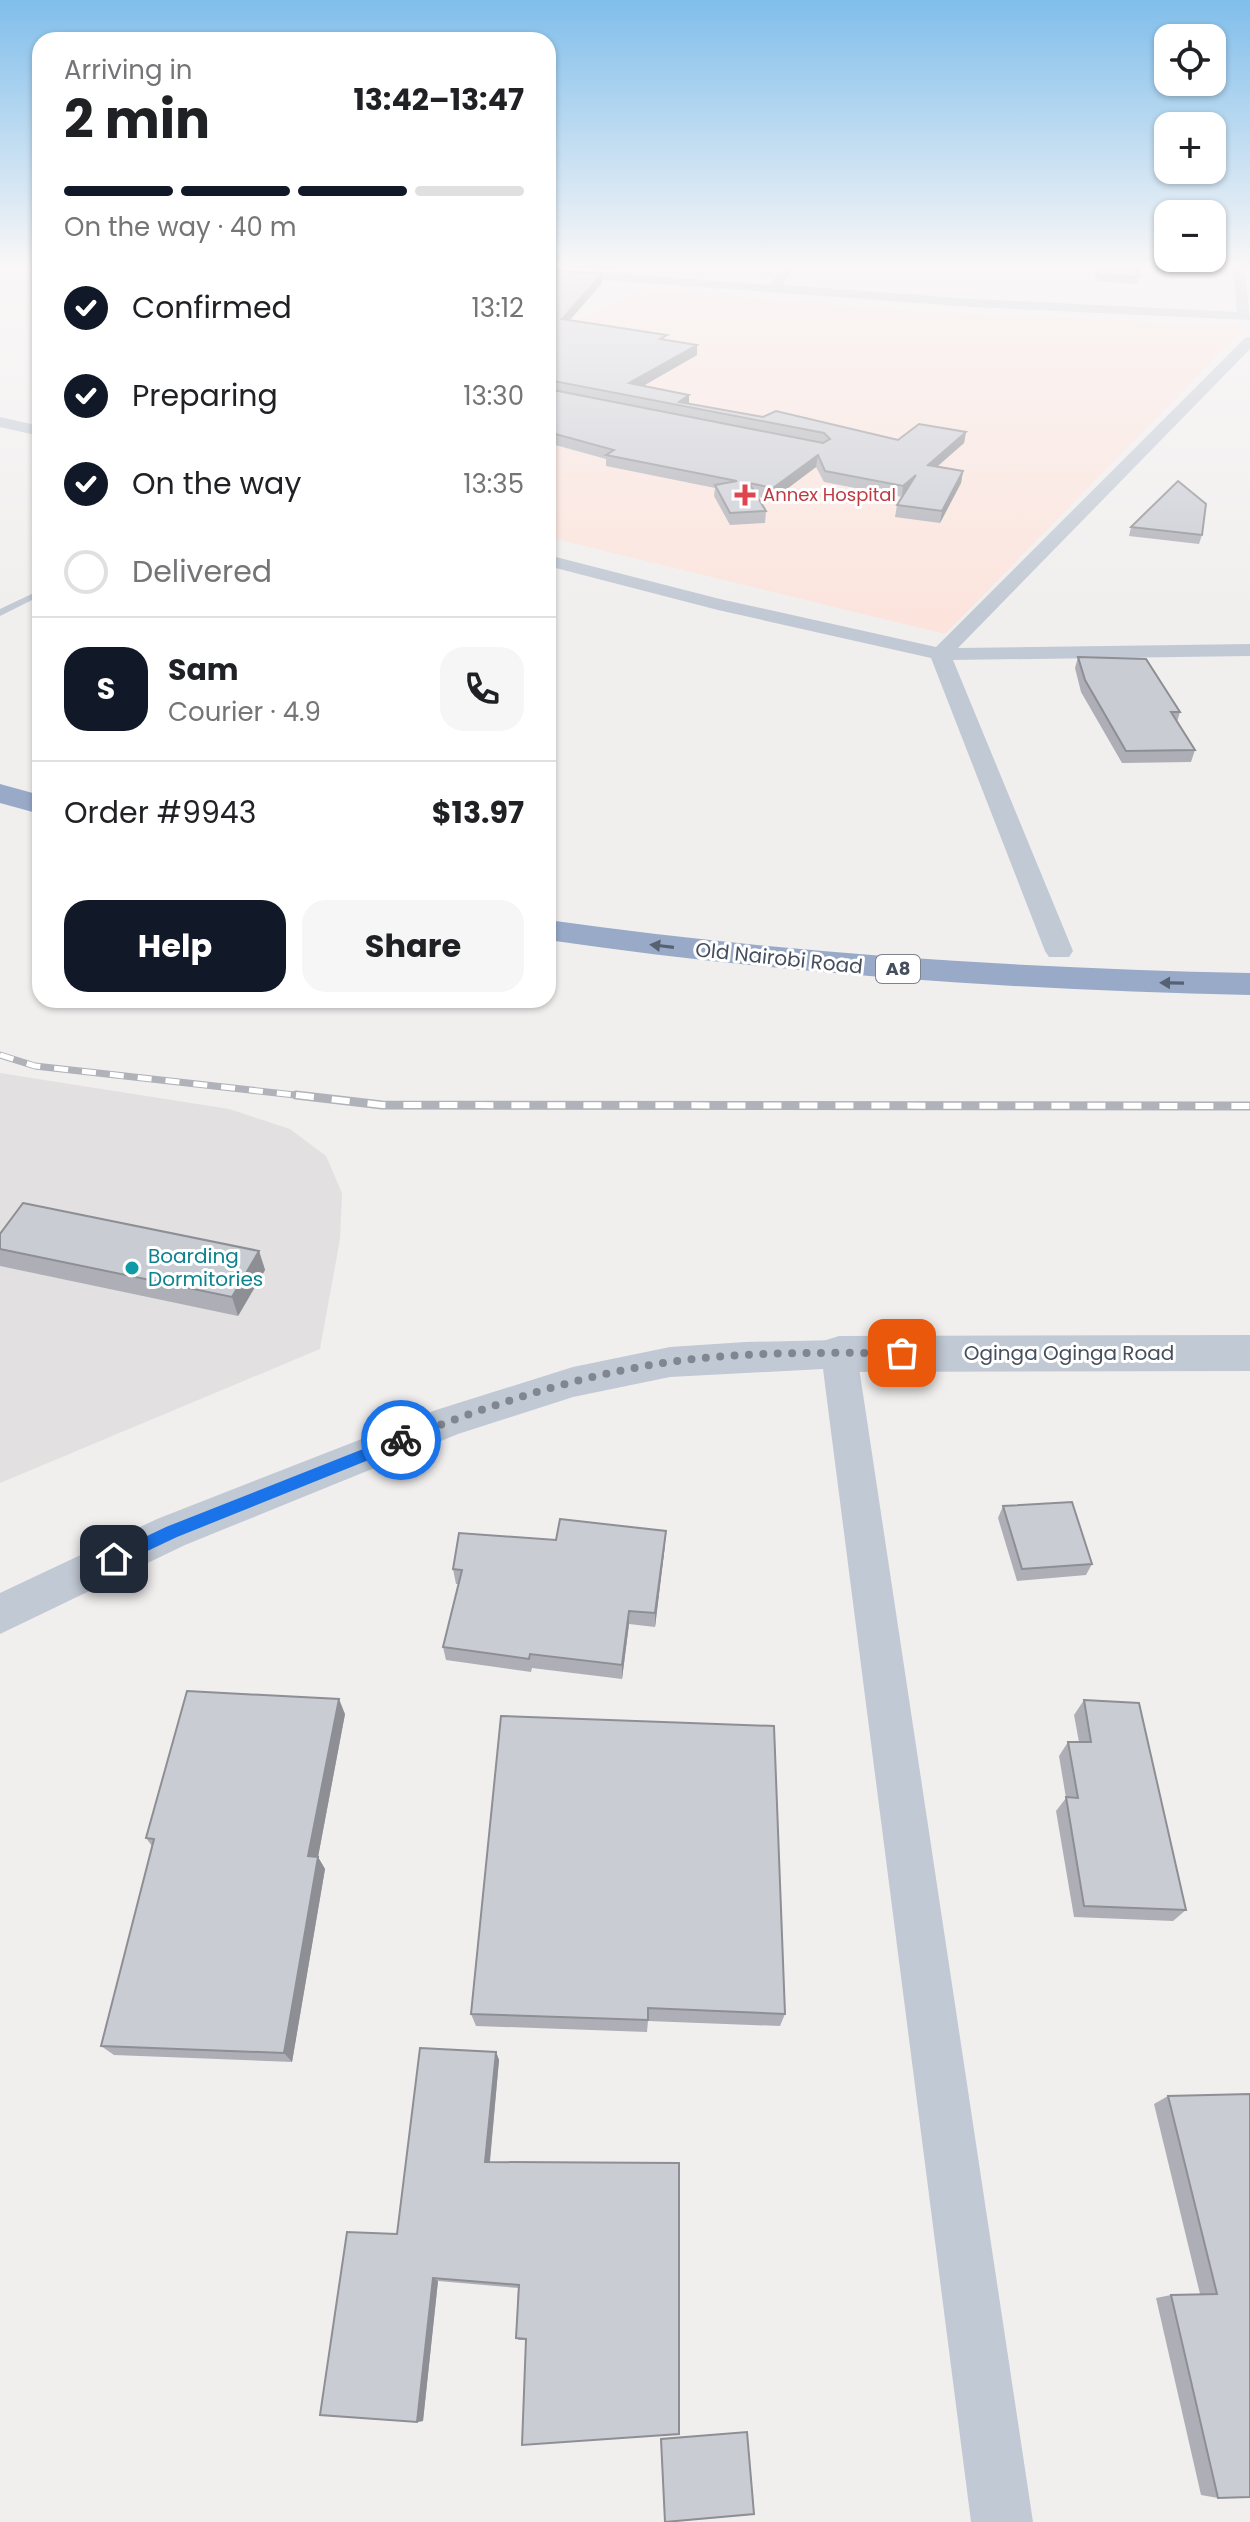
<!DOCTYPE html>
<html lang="en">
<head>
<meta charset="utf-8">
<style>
	:root { --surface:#fff; --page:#f6f6f6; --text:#202124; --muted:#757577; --line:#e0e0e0; --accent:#111827 }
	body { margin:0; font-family:Poppins,sans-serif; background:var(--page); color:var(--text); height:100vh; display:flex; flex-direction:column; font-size:30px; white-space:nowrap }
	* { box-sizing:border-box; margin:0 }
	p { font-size:26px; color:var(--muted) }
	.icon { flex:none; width:44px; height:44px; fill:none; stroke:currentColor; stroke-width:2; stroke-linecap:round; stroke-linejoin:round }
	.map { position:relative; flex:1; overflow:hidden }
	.side { position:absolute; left:32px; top:32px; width:524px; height:976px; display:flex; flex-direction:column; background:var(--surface); border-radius:24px; box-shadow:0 2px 6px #0004 }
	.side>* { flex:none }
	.fabs { position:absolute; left:1154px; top:24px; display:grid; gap:16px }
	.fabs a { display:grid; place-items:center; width:72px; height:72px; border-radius:16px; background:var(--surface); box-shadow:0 2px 6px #0004; font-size:40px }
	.pin { position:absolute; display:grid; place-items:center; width:68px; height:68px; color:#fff; margin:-34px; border-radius:16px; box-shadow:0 4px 12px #0006 }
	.courier { position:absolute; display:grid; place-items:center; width:80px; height:80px; margin:-40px; border:6px solid #1a73e8; border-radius:50%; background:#fff; color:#222; box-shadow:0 2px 10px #0007 }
	.overview em { font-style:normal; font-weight:700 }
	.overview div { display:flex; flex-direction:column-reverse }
	.overview { display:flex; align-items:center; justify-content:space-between; height:136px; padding:0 32px }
	h1 { font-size:52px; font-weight:700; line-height:60px }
	.bar { display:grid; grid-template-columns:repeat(4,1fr); gap:12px 8px; align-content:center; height:96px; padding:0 32px }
	.bar i { height:10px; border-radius:6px; background:var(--line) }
	.bar .current { background:var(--accent) }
	.bar p { grid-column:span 4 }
	.line { display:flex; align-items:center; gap:20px; padding:0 32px; border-top:2px solid var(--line) }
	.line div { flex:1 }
	.round { display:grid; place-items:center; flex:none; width:84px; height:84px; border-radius:24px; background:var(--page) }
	ol { padding:0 32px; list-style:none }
	li { display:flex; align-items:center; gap:24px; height:88px }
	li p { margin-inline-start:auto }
	li .icon { padding:8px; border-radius:50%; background:var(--accent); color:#fff; stroke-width:4 }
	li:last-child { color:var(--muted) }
	li i { width:44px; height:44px; border:4px solid var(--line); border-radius:50% }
	.primary-button { display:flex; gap:16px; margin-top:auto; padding:16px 32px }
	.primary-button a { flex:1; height:92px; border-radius:24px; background:var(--accent); color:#fff; font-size:32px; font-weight:700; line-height:92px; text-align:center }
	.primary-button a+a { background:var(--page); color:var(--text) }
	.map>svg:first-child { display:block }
	.education { fill:#e2e0e0 }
	.medical { fill:#fce4dd }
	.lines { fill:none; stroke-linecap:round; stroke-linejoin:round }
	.service { fill:#c1c9d4; fill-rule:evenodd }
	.minor { fill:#c1c9d4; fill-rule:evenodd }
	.tertiary { fill:#c1c9d4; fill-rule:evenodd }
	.trunk { fill:#98aac8; fill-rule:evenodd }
	.rail-far1-casing { stroke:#b0b2b9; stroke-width:7 }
	.rail-casing { stroke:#b0b2b9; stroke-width:9 }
	.rail-far1 { stroke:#fff; stroke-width:5; stroke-dasharray:14; stroke-linecap:butt }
	.rail { stroke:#fff; stroke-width:6; stroke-dasharray:18; stroke-linecap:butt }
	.wall { fill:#aeafb6 }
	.shaded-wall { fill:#8d8f94 }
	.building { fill:#caccd4; stroke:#8d8f94; stroke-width:2 }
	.oneway { fill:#566172 }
	.route { fill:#1a73e8 }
	.done { stroke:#818790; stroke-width:8; stroke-dasharray:0 14.4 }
	.health-dot { fill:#e0444e; stroke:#fff; stroke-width:3 }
	.culture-dot { fill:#0f9aa8; stroke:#fff; stroke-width:3 }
	.labels { text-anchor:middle; stroke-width:6; stroke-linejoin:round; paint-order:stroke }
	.far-health-label { font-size:18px; fill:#be3a42; stroke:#fff; text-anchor:start }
	.shield { fill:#fff; stroke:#7d848e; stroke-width:2 }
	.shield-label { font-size:18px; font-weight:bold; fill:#454f5d }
	.street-label { font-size:20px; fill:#454f5d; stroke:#fff }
	.culture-label { font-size:20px; fill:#0d838f; stroke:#fff; text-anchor:start }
</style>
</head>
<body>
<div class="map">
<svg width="1250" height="2522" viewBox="0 0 1250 2522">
	<rect width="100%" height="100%" fill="#f1eeee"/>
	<path class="education" d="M0 1073 229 1109 290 1129 326 1156 342 1193 340 1239 320 1349 0 1483Z"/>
	<path class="medical" d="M642 288 910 311 1245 327 945 634 548 537V336Z"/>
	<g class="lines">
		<path class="service" d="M40 590V596L0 616V609Z"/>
		<g class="minor">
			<path d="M786 262H798L782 285 973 299 1237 312 1232 262H1244L1250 320 973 307 548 276V268L770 285Z"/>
			<path d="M1250 337V349L958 648 1250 644V656L953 660 1073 951 1069 957H1049L1045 951 931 658 718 610 548 566V555L720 599 936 647 1245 338Z"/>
			<path d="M0 417 40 426V436L0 427Z"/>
			<path d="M839 1340 852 1344 857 1354 1033 2522H971L823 1369 670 1377 573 1397 458 1434 185 1545 0 1634V1593L157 1519 436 1410 573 1367 670 1347 745 1342Z"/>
		</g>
		<path class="tertiary" d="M1250 1335V1371L839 1372 823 1367 817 1354 823 1341 839 1336Z"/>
		<g class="trunk">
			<path d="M0 784 40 795V814L0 803Z"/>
			<path d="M548 920C781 953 1015 968 1250 973V995C1015 990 781 974 548 940Z"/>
		</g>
		<defs>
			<path id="rail-far1" d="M0 1055 35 1066 313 1097"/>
			<path id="rail" d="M296 1095 382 1105 1250 1106"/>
		</defs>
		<use href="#rail-far1" class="rail-far1-casing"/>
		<use href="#rail" class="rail-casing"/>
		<use href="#rail-far1" class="rail-far1"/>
		<use href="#rail" class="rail"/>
	</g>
	<g class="wall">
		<path d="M548 262H619L613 270 548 266Z"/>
		<path d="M645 262H732L724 269Z"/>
		<path d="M1071 262H1152L1151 267 1137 266 1139 277 1137 284 1096 281 1094 264Z"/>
		<path d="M548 270 602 283 570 320 667 340 697 355 643 386 689 404 898 440 966 432 964 443 937 467 963 471 961 483 940 523 895 517 897 505 902 497 824 482 816 467 772 500 758 497 766 511 765 523 730 525 714 496 715 488 606 466V459L548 443Z"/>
		<path d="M1131 527 1202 535 1199 544 1129 536Z"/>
		<path d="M1078 657 1180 712 1177 722 1195 750 1191 762 1122 763 1081 692 1075 668Z"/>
		<path d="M0 1234 259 1251 265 1270 238 1316 0 1266Z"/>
		<path d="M1003 1506 1092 1564 1086 1575 1017 1581 998 1518Z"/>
		<path d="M556 1540 665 1545 655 1627 629 1624 622 1679 532 1668 531 1672 446 1660 443 1647 459 1584H456L453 1569Z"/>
		<path d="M1084 1700 1186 1910 1173 1921 1074 1917 1056 1811 1066 1798 1059 1756 1068 1742H1079L1074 1715Z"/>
		<path d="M345 1714 318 1857 325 1869 292 2062 114 2055 101 2046 152 1846 146 1838Z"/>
		<path d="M501 1716 785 2014 780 2026 648 2021 647 2032 476 2026 471 2014Z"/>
		<path d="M496 2052 499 2060 490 2162 679 2163 526 2340H519L516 2338 518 2288 438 2281 423 2421 417 2422 397 2234Z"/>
		<path d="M1250 2094 1218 2498 1201 2495 1156 2298 1171 2295 1200 2294 1154 2104 1168 2096Z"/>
	</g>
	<g class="shaded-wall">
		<path d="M613 262H619L613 270Z"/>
		<path d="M724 262H732L724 269Z"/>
		<path d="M602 274V283L562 329V319Z"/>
		<path d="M697 345V355L629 394V383Z"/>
		<path d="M689 395V405L679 402Z"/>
		<path d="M966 432 964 443 926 476 928 465Z"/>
		<path d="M818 455 816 467 772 500 773 488Z"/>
		<path d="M963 471 961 483 940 523 942 511Z"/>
		<path d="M916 475 902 497 903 486Z"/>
		<path d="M259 1251 265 1270 238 1316 232 1297Z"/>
		<path d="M666 1531 665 1545 655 1627V1613Z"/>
		<path d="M629 1611V1624L622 1679V1665Z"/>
		<path d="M339 1699 345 1714 318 1857 325 1869 292 2062 284 2053 308 1856Z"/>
		<path d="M496 2052 499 2060 489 2169 485 2162Z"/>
		<path d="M433 2278 438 2281 423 2421 417 2422Z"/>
	</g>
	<g class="building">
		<path d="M1096 262H1136L1139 277 1097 275Z"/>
		<path d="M548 270 602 274 562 319 667 335 660 339 697 345 629 383 689 395 679 402 763 417 776 411 898 440 919 424 966 432 928 465 963 471 942 511 897 505 916 475 903 486 825 471 818 455 773 488 749 483 766 511 730 513 715 485 737 481 606 455 614 450 548 432V389L823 443 830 439 824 433 548 380Z"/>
		<path d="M1178 481 1206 504 1202 535 1131 527Z"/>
		<path d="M1078 657 1146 659 1180 712H1171L1195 750 1126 751 1085 680Z"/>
		<path d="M23 1203 259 1251 232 1297 0 1249V1234Z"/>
		<path d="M1072 1502 1092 1564 1022 1569 1003 1506Z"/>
		<path d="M560 1519 666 1531 655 1613 629 1611 622 1665 530 1654 529 1659 443 1647 462 1570 453 1569 459 1533 556 1540Z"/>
		<path d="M187 1691 339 1699 308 1856 318 1857 284 2053 101 2046 154 1839 146 1838Z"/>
		<path d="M1084 1700 1139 1703 1186 1910 1084 1906 1066 1797 1078 1798 1068 1742H1091Z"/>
		<path d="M501 1716 774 1726 785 2014 648 2008V2020L471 2014Z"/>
		<path d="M420 2048 496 2052 485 2162 679 2163V2434L522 2445 526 2339 516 2338 519 2285 433 2278 417 2422 320 2415 347 2232 397 2234Z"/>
		<path d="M1250 2094V2497L1218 2498 1171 2295 1217 2294 1168 2096Z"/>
		<path d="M747 2432 754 2514 665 2522 661 2439Z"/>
	</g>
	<defs><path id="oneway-solid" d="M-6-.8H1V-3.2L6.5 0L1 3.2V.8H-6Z" transform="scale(2)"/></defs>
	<g class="oneway">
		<use href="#oneway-solid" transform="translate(662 946) rotate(-173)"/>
		<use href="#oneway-solid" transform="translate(1172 983) rotate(-179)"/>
	</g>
	<linearGradient id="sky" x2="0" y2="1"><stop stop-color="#80beeb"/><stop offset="0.43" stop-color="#f9f7f7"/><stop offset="1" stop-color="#f9f7f7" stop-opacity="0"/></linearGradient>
	<rect width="1250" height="615" fill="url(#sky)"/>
	<path class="route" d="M401 1434 406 1436V1445L177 1537 120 1564H109L106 1559 109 1554 166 1527Z"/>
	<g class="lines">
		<path class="done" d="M401 1440C487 1406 578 1375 670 1362 747 1351 826 1353 902 1353"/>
	</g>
	<path class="health-dot" d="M741 483h8v8h8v8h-8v8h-8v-8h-8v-8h8z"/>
	<circle class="culture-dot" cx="132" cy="1268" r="8"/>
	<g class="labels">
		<g class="far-health-label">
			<text x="763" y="501">Annex Hospital</text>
		</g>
		<rect class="shield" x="876" y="955" width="44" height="28" rx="6"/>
		<g class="shield-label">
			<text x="898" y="975">A8</text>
		</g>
		<g class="street-label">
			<text transform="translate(779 958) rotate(6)" y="7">Old Nairobi Road</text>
			<text x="1069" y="1360">Oginga Oginga Road</text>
		</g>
		<g class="culture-label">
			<text x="148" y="1263">Boarding<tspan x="148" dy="23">Dormitories</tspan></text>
		</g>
	</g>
</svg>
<div class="fabs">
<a><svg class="icon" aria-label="locate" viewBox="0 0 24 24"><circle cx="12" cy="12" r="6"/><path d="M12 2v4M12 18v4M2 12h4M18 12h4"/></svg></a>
<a>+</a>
<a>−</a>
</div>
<div class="pin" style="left:902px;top:1353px;background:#ea580c"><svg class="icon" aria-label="bag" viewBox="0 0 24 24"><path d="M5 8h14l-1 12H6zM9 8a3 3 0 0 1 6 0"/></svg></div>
<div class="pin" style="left:114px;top:1559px;background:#1f2937"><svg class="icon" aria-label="home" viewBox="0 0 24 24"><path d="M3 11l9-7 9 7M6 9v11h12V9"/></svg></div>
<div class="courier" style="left:401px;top:1440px"><svg class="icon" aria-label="bike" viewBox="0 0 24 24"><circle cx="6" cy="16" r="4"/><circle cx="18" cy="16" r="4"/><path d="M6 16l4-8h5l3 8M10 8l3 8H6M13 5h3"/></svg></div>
<section class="side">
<div class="overview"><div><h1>2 min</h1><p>Arriving in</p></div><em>13:42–13:47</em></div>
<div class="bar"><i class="current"></i><i class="current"></i><i class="current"></i><i></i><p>On the way · 40 m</p></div>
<ol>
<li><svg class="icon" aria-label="check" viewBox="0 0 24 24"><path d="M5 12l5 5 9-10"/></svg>Confirmed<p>13:12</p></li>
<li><svg class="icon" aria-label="check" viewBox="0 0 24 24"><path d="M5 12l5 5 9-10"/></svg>Preparing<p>13:30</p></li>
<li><svg class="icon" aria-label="check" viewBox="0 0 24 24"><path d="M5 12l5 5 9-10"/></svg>On the way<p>13:35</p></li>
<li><i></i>Delivered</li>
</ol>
<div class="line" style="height:144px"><b class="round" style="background:var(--accent);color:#fff">S</b><div><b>Sam</b><p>Courier · 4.9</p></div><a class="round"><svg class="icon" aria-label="phone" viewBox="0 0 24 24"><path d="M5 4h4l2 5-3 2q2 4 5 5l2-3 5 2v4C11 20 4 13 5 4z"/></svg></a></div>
<div class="line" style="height:104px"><div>Order #9943</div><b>$13.97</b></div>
<div class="primary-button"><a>Help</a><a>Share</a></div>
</section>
</div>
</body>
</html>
